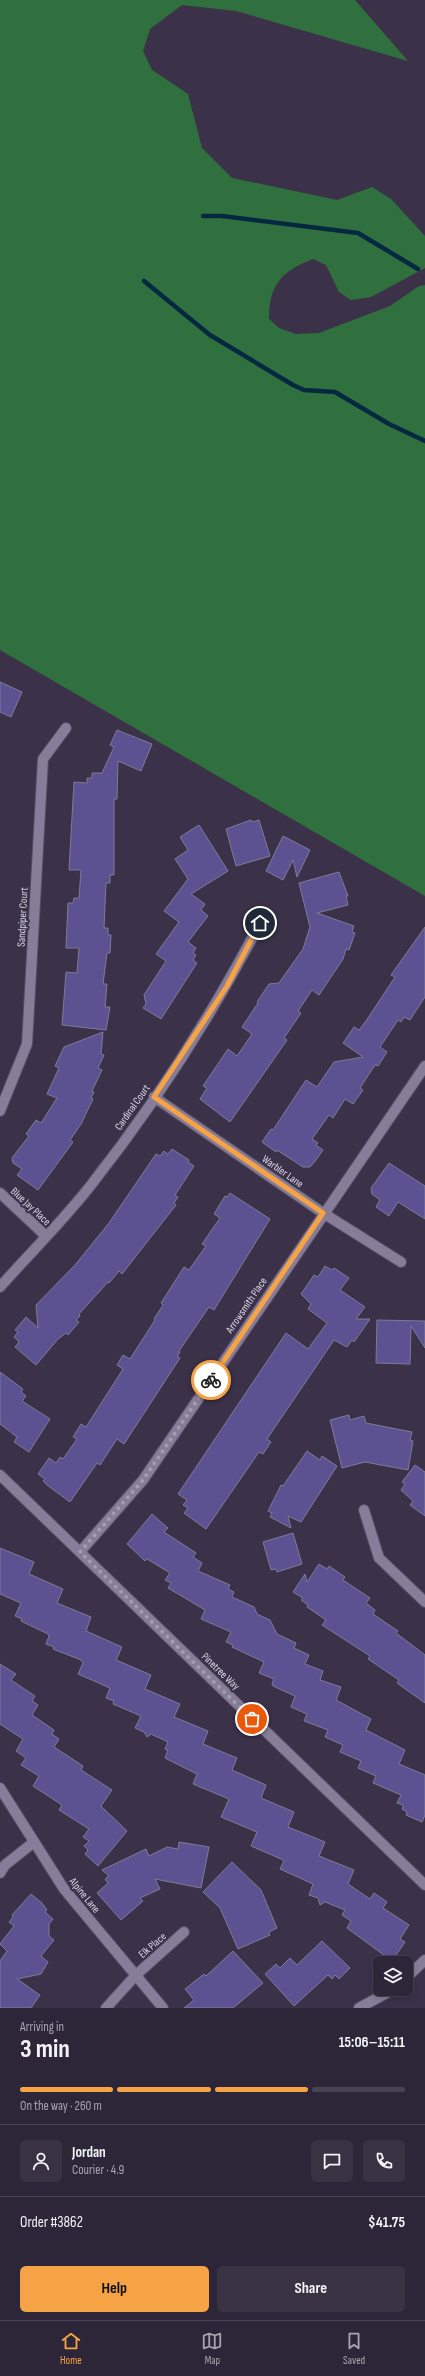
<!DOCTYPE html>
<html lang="en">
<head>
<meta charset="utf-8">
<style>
	:root { --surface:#2c2638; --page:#383243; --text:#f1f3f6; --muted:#a6a5ae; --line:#484353; --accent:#f5a345 }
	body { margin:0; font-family:"Sofia Sans Condensed",sans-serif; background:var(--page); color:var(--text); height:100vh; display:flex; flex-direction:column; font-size:15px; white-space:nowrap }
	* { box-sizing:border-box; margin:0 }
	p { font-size:13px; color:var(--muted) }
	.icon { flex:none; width:22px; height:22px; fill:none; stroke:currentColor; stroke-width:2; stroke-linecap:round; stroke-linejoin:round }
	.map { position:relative; height:2008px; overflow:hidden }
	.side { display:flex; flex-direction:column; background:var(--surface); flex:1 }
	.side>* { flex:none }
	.fabs { position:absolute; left:373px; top:1956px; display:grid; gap:8px }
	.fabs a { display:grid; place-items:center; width:40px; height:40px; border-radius:6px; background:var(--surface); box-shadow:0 2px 6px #0003,0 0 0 1px var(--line); font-size:20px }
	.pin { position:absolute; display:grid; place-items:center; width:34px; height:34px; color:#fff; margin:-17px; border:2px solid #fff; border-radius:50%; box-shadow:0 1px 4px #0007 }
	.courier { position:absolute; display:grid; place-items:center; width:40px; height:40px; margin:-20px; border:3px solid #f5a345; border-radius:50%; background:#fff; color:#222; box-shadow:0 1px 5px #0007 }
	.summary em { font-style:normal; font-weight:700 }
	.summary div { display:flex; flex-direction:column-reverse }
	.summary { display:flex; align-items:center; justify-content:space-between; height:68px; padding:0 20px }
	h1 { font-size:26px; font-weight:700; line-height:30px }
	.bar { display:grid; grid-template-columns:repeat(4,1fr); gap:6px 4px; align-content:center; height:48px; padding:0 20px }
	.bar i { height:5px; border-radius:3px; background:var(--line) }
	.bar .active { background:var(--accent) }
	.bar p { grid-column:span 4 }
	.line { display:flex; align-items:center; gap:10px; padding:0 20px; border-top:1px solid var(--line) }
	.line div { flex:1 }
	.round { display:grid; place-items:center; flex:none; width:42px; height:42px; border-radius:6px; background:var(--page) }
	.primary-button { display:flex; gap:8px; margin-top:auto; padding:8px 20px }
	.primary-button a { flex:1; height:46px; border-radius:6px; background:var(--accent); color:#111; font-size:16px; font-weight:700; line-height:46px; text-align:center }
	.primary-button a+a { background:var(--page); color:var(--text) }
	.menu { display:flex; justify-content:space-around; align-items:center; height:56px; border-top:1px solid var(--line); background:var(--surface); font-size:11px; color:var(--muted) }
	.menu a { display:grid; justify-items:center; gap:2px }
	.menu .active { color:var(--accent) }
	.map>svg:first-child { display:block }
	.forest { fill:#30703f }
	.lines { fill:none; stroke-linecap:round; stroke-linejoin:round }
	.stream { stroke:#052841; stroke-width:4.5 }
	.building { fill:#5c5292; stroke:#7d7b97 }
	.minor-casing { stroke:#564e63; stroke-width:12 }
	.tertiary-casing { stroke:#564e63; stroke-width:12 }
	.minor { stroke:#877d99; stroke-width:10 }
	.tertiary { stroke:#877d99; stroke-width:10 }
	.done { stroke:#a39daf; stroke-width:4; stroke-dasharray:0 7.2 }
	.route { stroke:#f5a345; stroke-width:5 }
	.labels { text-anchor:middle; stroke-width:4; stroke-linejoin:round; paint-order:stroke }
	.street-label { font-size:11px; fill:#dbd6e5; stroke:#3b324a }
</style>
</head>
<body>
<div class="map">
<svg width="425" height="2008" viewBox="0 0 425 2008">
	<rect width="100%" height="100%" fill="#3b324a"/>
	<path class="forest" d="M0 0H355L408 61 236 11 182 5 150 29 143 51 152 70 188 94 202 148 232 178 337 200 372 187 391 199 425 236V268L371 297 351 300 339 292 326 265 313 259C282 271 269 284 269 319L279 328 296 334 319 333 390 306 419 286 425 285V896L0 650Z"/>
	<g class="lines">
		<g class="stream">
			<path d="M203 216H222L358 233 418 269"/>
			<path d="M144 281 210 335 293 385 304 390 335 392 389 424 425 441"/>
		</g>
	</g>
	<g class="building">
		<path d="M0 682 22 692 11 717 0 712Z"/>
		<path d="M117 730 152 744 141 771 118 761 117 799H114V875H110V883H106L104 928H108V935H111L110 953H107L103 984H107L105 1007H110L106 1030 62 1025 66 972 77 973 79 948H66L68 903H73L74 898H79L81 870H69L74 782 87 783V778H92V773H102L114 747 110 745Z"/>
		<path d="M251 820 252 822 259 820 270 856 236 866 226 829Z"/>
		<path d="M199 825 228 871 191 894 205 904 201 910 208 916 188 942 196 948 193 953 196 955 193 960 197 963 161 1019 143 1008 146 1004 144 995 166 961 156 954 179 922 164 911 188 879 175 859 188 850 180 837Z"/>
		<path d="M283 836 310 850 297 877 293 860 283 880 266 871Z"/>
		<path d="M339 872 348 896H346L348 905 317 913 354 926 352 932 355 933 349 950 346 949 343 959 319 995 312 990 298 1011 301 1013 284 1038 287 1040 230 1122 200 1099 207 1088 203 1086 228 1049 237 1056 252 1034 242 1027 258 1003 257 1002 269 984 279 983 303 949 310 927 299 883Z"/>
		<path d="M425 927V997L410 1020 404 1017 401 1022 398 1020 380 1047 387 1052 378 1066 375 1065 360 1088 363 1090 353 1104 345 1099 333 1118 329 1115 312 1139 318 1143 316 1145 323 1150 316 1160 310 1167H303L277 1150 276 1152 262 1142 271 1129 273 1130 306 1080 317 1087 334 1062 363 1057 343 1043 354 1027 359 1030 366 1021 395 977 391 975Z"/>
		<path d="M103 1032 101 1054 104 1055 98 1068 102 1070 92 1091 94 1092 91 1098 93 1099 81 1124 70 1140 73 1142 38 1190 17 1175 22 1169 13 1163 12 1158 29 1136 26 1134 36 1120 41 1123 57 1098 47 1094 59 1068 55 1066 64 1047Z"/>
		<path d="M172 1149 189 1160 188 1162 194 1166 175 1195 178 1197 174 1203 176 1205 122 1274 119 1271 109 1283 108 1282 79 1314 80 1316 76 1320 79 1322 68 1335 66 1333 58 1339 36 1365 15 1347 19 1342 14 1337 18 1332 15 1330 26 1317 38 1328 36 1305 75 1265 109 1223 156 1154 160 1156 164 1151 168 1154Z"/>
		<path d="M389 1163 425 1186V1219L398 1202 389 1216 376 1207 380 1200 372 1194 371 1188Z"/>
		<path d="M230 1193 270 1219 214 1310 209 1307 179 1351 180 1352 177 1357 180 1358 124 1444 117 1439 100 1465 97 1463 70 1502 47 1485 43 1481 45 1479 38 1474 49 1458 56 1463 60 1457 63 1459 77 1439 73 1437 81 1424 86 1427 123 1369 117 1365 123 1355 130 1359 155 1320 154 1319 163 1305 161 1303 184 1267 189 1270 206 1246 202 1244 220 1218 214 1214 225 1196 227 1197Z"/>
		<path d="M325 1266 332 1270 334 1268 349 1278 340 1290 365 1307 356 1319H370L354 1342 352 1340 347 1347 334 1340 267 1439 271 1442 263 1454 259 1452 206 1529 184 1513 188 1508 183 1505 187 1500 178 1494 286 1333 308 1349 327 1323 308 1309 311 1304 301 1294 314 1275 318 1277Z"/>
		<path d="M377 1320 425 1321V1348L411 1326 410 1364 376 1363Z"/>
		<path d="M0 1372 23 1389 21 1392 26 1396 22 1401 50 1419 29 1452 14 1442 17 1437 0 1424Z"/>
		<path d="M349 1415 350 1420 364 1416 366 1423 412 1432 410 1440 413 1441 408 1470 365 1462 342 1468 330 1420Z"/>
		<path d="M307 1451 320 1460 322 1456 337 1466 301 1522 288 1516 291 1528 270 1517 272 1513 268 1511 281 1485 283 1486Z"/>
		<path d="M415 1465 425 1472V1516L410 1505 413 1501 401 1490 405 1484 402 1482Z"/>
		<path d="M152 1514 168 1528 164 1532 196 1553 193 1557 202 1563 198 1571 230 1585 228 1589 234 1592 232 1597 254 1607 257 1614 270 1620 277 1634 296 1643 294 1648 309 1655 305 1664 323 1671 320 1680 341 1687 336 1700 371 1719 366 1730 405 1750 399 1764 425 1775V1815L422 1822 406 1815 407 1812 402 1809 403 1805 397 1803 401 1795 373 1783 376 1776 358 1768 361 1761 340 1752 343 1745 325 1737 328 1730 304 1721 307 1714 291 1707 295 1696 273 1686 272 1684 274 1679 259 1673 264 1662 232 1647 233 1645 226 1642 231 1632 201 1619 205 1610 168 1588 171 1583 165 1580 170 1573 147 1559 145 1561 127 1544Z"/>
		<path d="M293 1533 302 1564 277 1572 276 1569 271 1570 263 1542Z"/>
		<path d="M0 1548 34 1562 29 1574 63 1589 57 1603 91 1617 86 1631 122 1647 116 1660 151 1675 145 1689 180 1704 174 1717 208 1731 203 1744 237 1758 232 1770 266 1785 261 1798 294 1812 288 1827 325 1842 319 1856 354 1870 348 1884 370 1899 374 1893 387 1902 383 1908 409 1925 400 1939 405 1942 392 1961 347 1928 351 1921 342 1915 345 1910 325 1902 320 1905 318 1898 309 1895 313 1884 280 1869 284 1861 281 1859 251 1846 257 1832 221 1817 229 1799 193 1784 197 1774 165 1758 168 1750 165 1749 168 1742 151 1734 147 1737 144 1732 135 1728 141 1716 113 1704 114 1701 106 1698 110 1688 78 1674 83 1663 81 1660 53 1649 54 1647 46 1644 49 1636 48 1634 21 1621 22 1619 15 1616 21 1603 0 1594Z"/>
		<path d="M319 1564 327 1569 329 1566 345 1577 343 1580 370 1598 366 1603 375 1610 373 1614 398 1631 396 1633 425 1655V1703L397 1683 399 1680 368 1659 370 1656 322 1625 326 1620 307 1607 308 1605 301 1600 303 1598 293 1592 305 1574 307 1582Z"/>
		<path d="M0 1664 16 1674 11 1680 35 1696 32 1701 38 1705 32 1715 54 1730 52 1734 59 1739 54 1747 83 1766 81 1770 112 1790 101 1806 127 1831 98 1866 85 1854 88 1850 84 1846 89 1841 83 1837 89 1829 59 1810 62 1805 33 1786 39 1776 21 1765 26 1758 16 1751 23 1739 0 1724Z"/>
		<path d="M179 1842 209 1847 201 1888 155 1879 160 1889 140 1898 143 1901 121 1920 97 1893 108 1883 105 1879 109 1876 102 1870 146 1849 149 1856 167 1847 178 1849Z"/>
		<path d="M232 1862 261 1890 277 1928 269 1932 270 1935 238 1949 220 1908 203 1892Z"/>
		<path d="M31 1894 42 1903 47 1910 45 1912 53 1919 49 1924V1936L54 1940 41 1956 48 1962 41 1974 17 1979 40 1995 31 2008H0V1961L7 1951 0 1944 14 1926 9 1922 13 1917 12 1915Z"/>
		<path d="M322 1941 350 1968 339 1979 335 1975 332 1979 328 1975 294 2006 265 1974 276 1964 280 1968 290 1958 297 1965Z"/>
		<path d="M233 1951 263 1983 233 2008H184L194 2000 185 1989 204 1974 206 1976Z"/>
	</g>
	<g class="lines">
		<defs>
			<g id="minor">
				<path d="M154 1097 323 1213 401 1262"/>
				<path d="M0 1111 27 1044 43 759 66 728"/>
				<path d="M0 1193 46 1236"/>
				<path d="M0 1287C30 1253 63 1221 91 1185 155 1104 212 1015 260 923"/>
				<path d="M364 1510 379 1558 425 1602"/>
				<path d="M80 1552 143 1480 425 1066"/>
				<path d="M0 1788 64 1889 163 2008"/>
				<path d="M0 1873 5 1865 34 1842"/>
				<path d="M406 1978 425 1960"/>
				<path d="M106 2008 136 1975 184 1932"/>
				<path d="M359 2008 394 1989"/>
			</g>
			<path id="tertiary" d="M0 1475 425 1885"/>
		</defs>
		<use href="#minor" class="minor-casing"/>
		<use href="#tertiary" class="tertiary-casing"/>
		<use href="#minor" class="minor"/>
		<use href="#tertiary" class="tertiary"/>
	</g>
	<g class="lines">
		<path class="done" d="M211 1380 143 1480 80 1552 252 1719"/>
		<path class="route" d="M211 1380 323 1213 154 1097 227 986 260 923"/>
	</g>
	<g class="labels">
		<g class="street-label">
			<text transform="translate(22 917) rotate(-87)" y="4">Sandpiper Court</text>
			<text transform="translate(132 1107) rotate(-55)" y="4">Cardinal Court</text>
			<text transform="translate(283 1171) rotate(35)" y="4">Warbler Lane</text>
			<text transform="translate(31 1206) rotate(43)" y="4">Blue Jay Place</text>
			<text transform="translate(246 1305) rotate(-56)" y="4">Arrowsmith Place</text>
			<text transform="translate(221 1671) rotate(44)" y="4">Pinetree Way</text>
			<text transform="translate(85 1895) rotate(51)" y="4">Alpine Lane</text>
			<text transform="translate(152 1945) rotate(-41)" y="4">Elk Place</text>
		</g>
	</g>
</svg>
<div class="fabs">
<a><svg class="icon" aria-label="layers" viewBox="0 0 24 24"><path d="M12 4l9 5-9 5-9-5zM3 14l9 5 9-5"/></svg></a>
</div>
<div class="pin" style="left:252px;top:1719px;background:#ea580c"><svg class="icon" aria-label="bag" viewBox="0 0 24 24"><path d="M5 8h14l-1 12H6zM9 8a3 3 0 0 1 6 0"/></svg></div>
<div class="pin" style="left:260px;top:923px;background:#1f2937"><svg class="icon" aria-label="home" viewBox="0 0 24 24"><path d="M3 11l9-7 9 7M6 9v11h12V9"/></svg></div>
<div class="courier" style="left:211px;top:1380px"><svg class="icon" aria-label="bike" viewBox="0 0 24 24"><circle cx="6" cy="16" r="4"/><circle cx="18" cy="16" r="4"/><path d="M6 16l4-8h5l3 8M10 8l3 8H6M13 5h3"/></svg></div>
</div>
<section class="side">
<div class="summary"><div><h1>3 min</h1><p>Arriving in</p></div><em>15:06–15:11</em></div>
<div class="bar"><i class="active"></i><i class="active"></i><i class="active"></i><i></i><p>On the way · 260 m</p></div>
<div class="line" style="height:72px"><a class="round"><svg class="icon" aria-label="person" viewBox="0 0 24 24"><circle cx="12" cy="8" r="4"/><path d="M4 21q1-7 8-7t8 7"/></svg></a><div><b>Jordan</b><p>Courier · 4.9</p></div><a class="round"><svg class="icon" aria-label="chat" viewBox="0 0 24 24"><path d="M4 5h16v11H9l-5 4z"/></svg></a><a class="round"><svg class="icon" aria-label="phone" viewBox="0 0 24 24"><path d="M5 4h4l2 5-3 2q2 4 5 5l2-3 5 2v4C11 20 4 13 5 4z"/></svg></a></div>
<div class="line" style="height:52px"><div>Order #3862</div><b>$41.75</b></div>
<div class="primary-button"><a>Help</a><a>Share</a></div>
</section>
<nav class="menu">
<a class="active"><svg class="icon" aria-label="home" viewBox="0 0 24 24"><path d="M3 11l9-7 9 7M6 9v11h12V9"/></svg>Home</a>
<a><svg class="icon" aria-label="map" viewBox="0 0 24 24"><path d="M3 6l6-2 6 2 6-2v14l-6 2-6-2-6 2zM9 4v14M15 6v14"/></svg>Map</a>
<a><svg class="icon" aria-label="saved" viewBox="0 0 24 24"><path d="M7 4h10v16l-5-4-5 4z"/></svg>Saved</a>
</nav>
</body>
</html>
